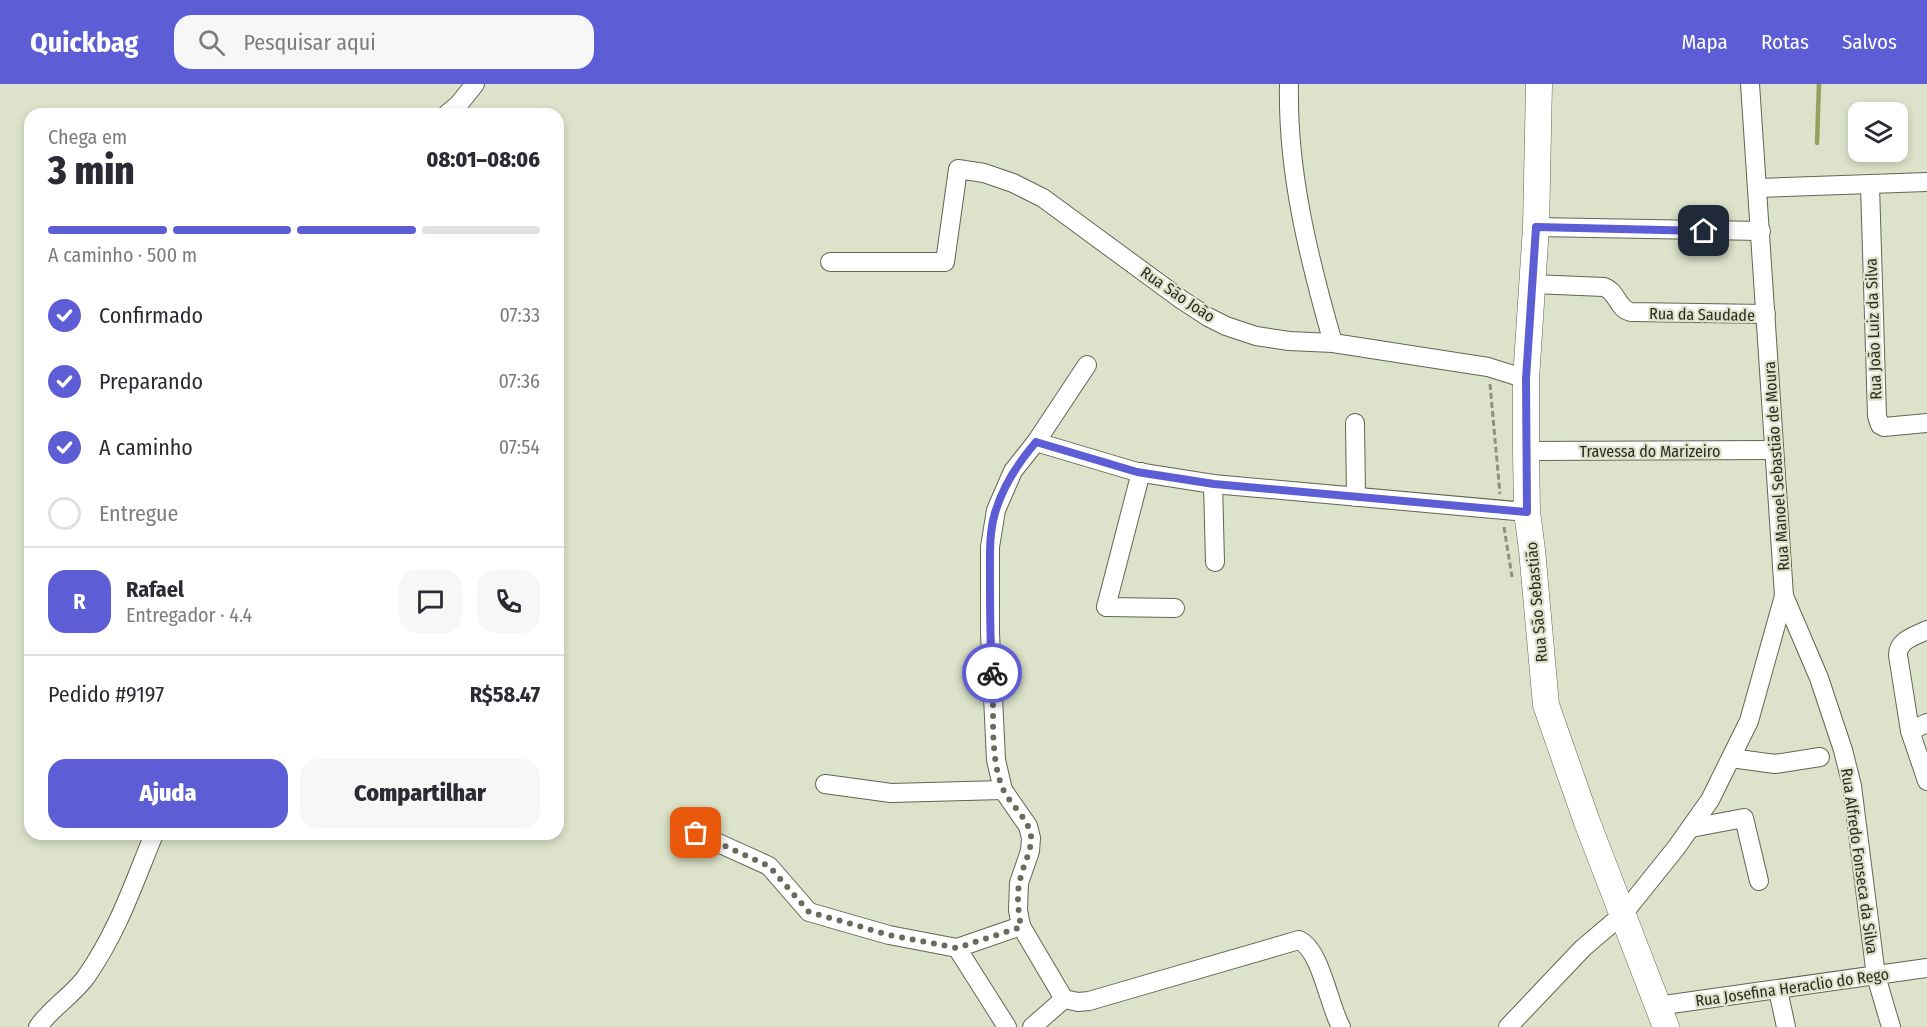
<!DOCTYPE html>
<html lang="pt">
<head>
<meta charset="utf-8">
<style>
	:root { --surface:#fff; --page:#f7f7f7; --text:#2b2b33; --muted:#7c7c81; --line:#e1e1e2; --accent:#5d5dd5 }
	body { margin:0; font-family:"Fira Sans Condensed",sans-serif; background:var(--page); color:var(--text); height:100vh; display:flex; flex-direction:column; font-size:22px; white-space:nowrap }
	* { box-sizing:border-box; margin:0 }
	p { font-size:20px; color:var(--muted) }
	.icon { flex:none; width:33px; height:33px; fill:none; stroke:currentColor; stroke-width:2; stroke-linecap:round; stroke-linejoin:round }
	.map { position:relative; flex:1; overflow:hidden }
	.drawer { position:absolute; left:24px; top:24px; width:540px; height:732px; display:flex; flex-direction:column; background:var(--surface); border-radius:18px; box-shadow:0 3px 9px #0003 }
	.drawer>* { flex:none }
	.controls { position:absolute; left:1848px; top:18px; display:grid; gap:12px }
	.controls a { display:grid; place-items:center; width:60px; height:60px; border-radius:12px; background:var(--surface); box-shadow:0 3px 9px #0003; font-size:30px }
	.pin { position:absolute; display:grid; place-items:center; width:51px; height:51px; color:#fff; margin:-26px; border-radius:12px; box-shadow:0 3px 9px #0006 }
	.courier { position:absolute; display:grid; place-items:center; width:60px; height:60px; margin:-30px; border:4px solid #5d5dd5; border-radius:50%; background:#fff; color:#222; box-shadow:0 2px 8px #0007 }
	.overview em { font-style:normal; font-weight:800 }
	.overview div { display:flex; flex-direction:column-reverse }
	.overview { display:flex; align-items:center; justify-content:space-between; height:102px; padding:0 24px }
	h1 { font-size:39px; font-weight:800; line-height:45px }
	.bar { display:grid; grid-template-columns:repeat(4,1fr); gap:9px 6px; align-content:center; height:72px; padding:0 24px }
	.bar i { height:8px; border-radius:4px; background:var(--line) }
	.bar .active { background:var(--accent) }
	.bar p { grid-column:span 4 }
	.line { display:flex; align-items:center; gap:15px; padding:0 24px; border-top:2px solid var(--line) }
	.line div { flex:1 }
	.round { display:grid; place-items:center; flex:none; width:63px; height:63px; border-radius:18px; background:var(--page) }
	ol { padding:0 24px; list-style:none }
	li { display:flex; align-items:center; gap:18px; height:66px }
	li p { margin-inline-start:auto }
	li .icon { padding:6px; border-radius:50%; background:var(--accent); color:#fff; stroke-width:4 }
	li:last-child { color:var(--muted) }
	li i { width:33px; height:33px; border:3px solid var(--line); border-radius:50% }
	.action { display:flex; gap:12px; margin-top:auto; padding:12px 24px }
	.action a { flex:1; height:69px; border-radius:18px; background:var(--accent); color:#fff; font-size:24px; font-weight:800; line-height:69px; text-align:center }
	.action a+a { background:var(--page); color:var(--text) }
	header { display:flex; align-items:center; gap:36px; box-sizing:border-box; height:84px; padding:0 30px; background:var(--accent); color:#fff }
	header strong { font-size:28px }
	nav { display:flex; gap:33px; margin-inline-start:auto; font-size:21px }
	.search { width:420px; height:54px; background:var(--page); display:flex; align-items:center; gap:15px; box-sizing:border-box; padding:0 21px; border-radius:18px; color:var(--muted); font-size:22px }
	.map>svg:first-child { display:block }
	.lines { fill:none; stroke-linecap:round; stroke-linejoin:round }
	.stream { stroke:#94a15c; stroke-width:4.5 }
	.street-casing { stroke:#626651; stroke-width:20 }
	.secondary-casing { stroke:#626651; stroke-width:27 }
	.path { stroke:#8d927f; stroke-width:3; stroke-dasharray:6 3; stroke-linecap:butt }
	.street { stroke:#fff; stroke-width:18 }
	.secondary { stroke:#fff; stroke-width:26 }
	.done { stroke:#696c5d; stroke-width:6; stroke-dasharray:0 10.8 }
	.route { stroke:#5d5dd5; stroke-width:8 }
	.labels { text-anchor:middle; stroke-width:4.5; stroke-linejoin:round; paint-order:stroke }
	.street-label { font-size:16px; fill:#2a2c22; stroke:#dde3ca }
</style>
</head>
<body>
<header>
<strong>Quickbag</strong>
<div class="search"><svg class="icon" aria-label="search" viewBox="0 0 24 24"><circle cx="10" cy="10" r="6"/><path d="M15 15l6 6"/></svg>Pesquisar aqui</div>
<nav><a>Mapa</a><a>Rotas</a><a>Salvos</a></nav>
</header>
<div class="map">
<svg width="1927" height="943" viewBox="0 0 1927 943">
	<rect width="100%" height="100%" fill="#dde3ca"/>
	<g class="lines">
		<path class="stream" d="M1817 59 1819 0"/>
		<defs>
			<g id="street">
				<path d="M1289 0C1287 88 1309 175 1333 259"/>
				<path d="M447 30 458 21 475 0"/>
				<path d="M1870 101 1877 332 1880 341 1884 343 1927 339"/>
				<path d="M1758 104 1927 98"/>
				<path d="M1536 143 1761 147"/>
				<path d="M830 178H945L958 85 984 89 1013 99 1043 114 1182 216 1208 233 1226 242 1256 252 1289 257 1333 259 1488 283 1526 295"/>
				<path d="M1533 200 1604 203C1618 208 1617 225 1631 228L1766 230"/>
				<path d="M1355 339 1356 413"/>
				<path d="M1036 358 1137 388 1213 400 1527 428"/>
				<path d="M1526 367 1774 366"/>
				<path d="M1141 388 1106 523 1175 524"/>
				<path d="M1213 400 1215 478"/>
				<path d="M1784 512 1819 594 1843 666 1852 702 1876 892 1891 943"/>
				<path d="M1927 546C1915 552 1898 556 1898 571L1910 647 1927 697"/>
				<path d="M1910 647 1927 639"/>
				<path d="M1731 674 1775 680 1820 673"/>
				<path d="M825 700 891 709 1003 706"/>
				<path d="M1691 744 1744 734 1759 797"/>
				<path d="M696 749 769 782 809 828 847 839 889 851 957 864 1021 842"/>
				<path d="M957 864 1007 943"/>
				<path d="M1778 906 1786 943"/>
				<path d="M1064 915 1021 842 1018 826 1019 799 1030 767 1031 754 1028 742 1003 706 996 676 990 549V463L996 426 1013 387 1036 358 1087 281"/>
				<path d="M1064 915 1078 918 1089 917 1299 856C1321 866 1329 922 1341 943"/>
				<path d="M1657 922 1927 884"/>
				<path d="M38 943C51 924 72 912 86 893 118 847 133 801 154 750"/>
				<path d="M1032 943 1064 915"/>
				<path d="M1508 943 1583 864 1623 830 1676 764 1710 716 1749 637 1784 512 1750 0"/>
			</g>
			<path id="secondary" d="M1539 0 1536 143 1526 295V367L1527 428 1532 466 1546 621 1587 738 1666 943"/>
		</defs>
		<use href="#street" class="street-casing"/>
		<use href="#secondary" class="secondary-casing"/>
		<g class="path">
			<path d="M1490 300 1500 410"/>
			<path d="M1504 443 1512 493"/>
		</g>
		<use href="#street" class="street"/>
		<use href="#secondary" class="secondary"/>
	</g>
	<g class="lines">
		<path class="done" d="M696 749 769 782 809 828 848 839 889 851 957 864 1021 843C1018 825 1016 809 1021 792 1024 779 1032 766 1031 752 1028 732 1007 719 1001 700 989 665 995 625 992 589"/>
		<path class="route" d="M992 589C990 557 990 525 990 493 990 471 989 449 995 429 1003 401 1018 379 1036 358L1137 388 1214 400 1527 428 1526 295 1536 143 1704 147"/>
	</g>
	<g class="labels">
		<g class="street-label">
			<text transform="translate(1178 210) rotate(34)" y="6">Rua São João</text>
			<text transform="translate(1702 230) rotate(1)" y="6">Rua da Saudade</text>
			<text transform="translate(1873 245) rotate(-92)" y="6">Rua João Luiz da Silva</text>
			<text x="1650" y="373">Travessa do Marizeiro</text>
			<text transform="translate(1776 382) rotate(-94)" y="6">Rua Manoel Sebastião de Moura</text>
			<text transform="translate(1536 518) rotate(-95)" y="6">Rua São Sebastião</text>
			<text transform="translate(1860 777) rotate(82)" y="6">Rua Alfredo Fonseca da Silva</text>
			<text transform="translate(1792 903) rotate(-8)" y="6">Rua Josefina Heraclio do Rego</text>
		</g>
	</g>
</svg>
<div class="controls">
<a><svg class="icon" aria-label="layers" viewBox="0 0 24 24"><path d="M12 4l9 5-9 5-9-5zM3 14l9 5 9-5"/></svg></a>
</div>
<div class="pin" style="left:696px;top:749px;background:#ea580c"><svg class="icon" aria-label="bag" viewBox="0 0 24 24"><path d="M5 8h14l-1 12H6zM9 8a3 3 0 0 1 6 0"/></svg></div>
<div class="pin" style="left:1704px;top:147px;background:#1f2937"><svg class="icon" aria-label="home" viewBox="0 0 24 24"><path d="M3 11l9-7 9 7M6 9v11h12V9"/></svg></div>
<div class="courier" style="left:992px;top:589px"><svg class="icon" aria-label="bike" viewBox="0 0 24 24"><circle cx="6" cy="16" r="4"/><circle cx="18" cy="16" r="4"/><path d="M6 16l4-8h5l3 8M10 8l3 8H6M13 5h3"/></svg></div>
<section class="drawer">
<div class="overview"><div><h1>3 min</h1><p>Chega em</p></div><em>08:01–08:06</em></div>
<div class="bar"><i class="active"></i><i class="active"></i><i class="active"></i><i></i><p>A caminho · 500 m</p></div>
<ol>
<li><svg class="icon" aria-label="check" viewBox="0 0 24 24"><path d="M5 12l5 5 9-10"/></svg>Confirmado<p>07:33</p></li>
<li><svg class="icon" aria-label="check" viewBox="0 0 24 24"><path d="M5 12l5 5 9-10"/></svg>Preparando<p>07:36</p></li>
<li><svg class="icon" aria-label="check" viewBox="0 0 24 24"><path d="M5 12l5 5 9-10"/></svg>A caminho<p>07:54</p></li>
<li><i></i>Entregue</li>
</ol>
<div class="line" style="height:108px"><b class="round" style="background:var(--accent);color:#fff">R</b><div><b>Rafael</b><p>Entregador · 4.4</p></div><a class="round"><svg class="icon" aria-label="chat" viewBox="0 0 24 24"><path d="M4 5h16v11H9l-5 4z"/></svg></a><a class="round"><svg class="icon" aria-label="phone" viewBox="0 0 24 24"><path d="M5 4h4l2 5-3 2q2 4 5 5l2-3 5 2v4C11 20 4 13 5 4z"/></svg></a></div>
<div class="line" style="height:78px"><div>Pedido #9197</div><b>R$58.47</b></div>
<div class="action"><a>Ajuda</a><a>Compartilhar</a></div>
</section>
</div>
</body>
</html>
